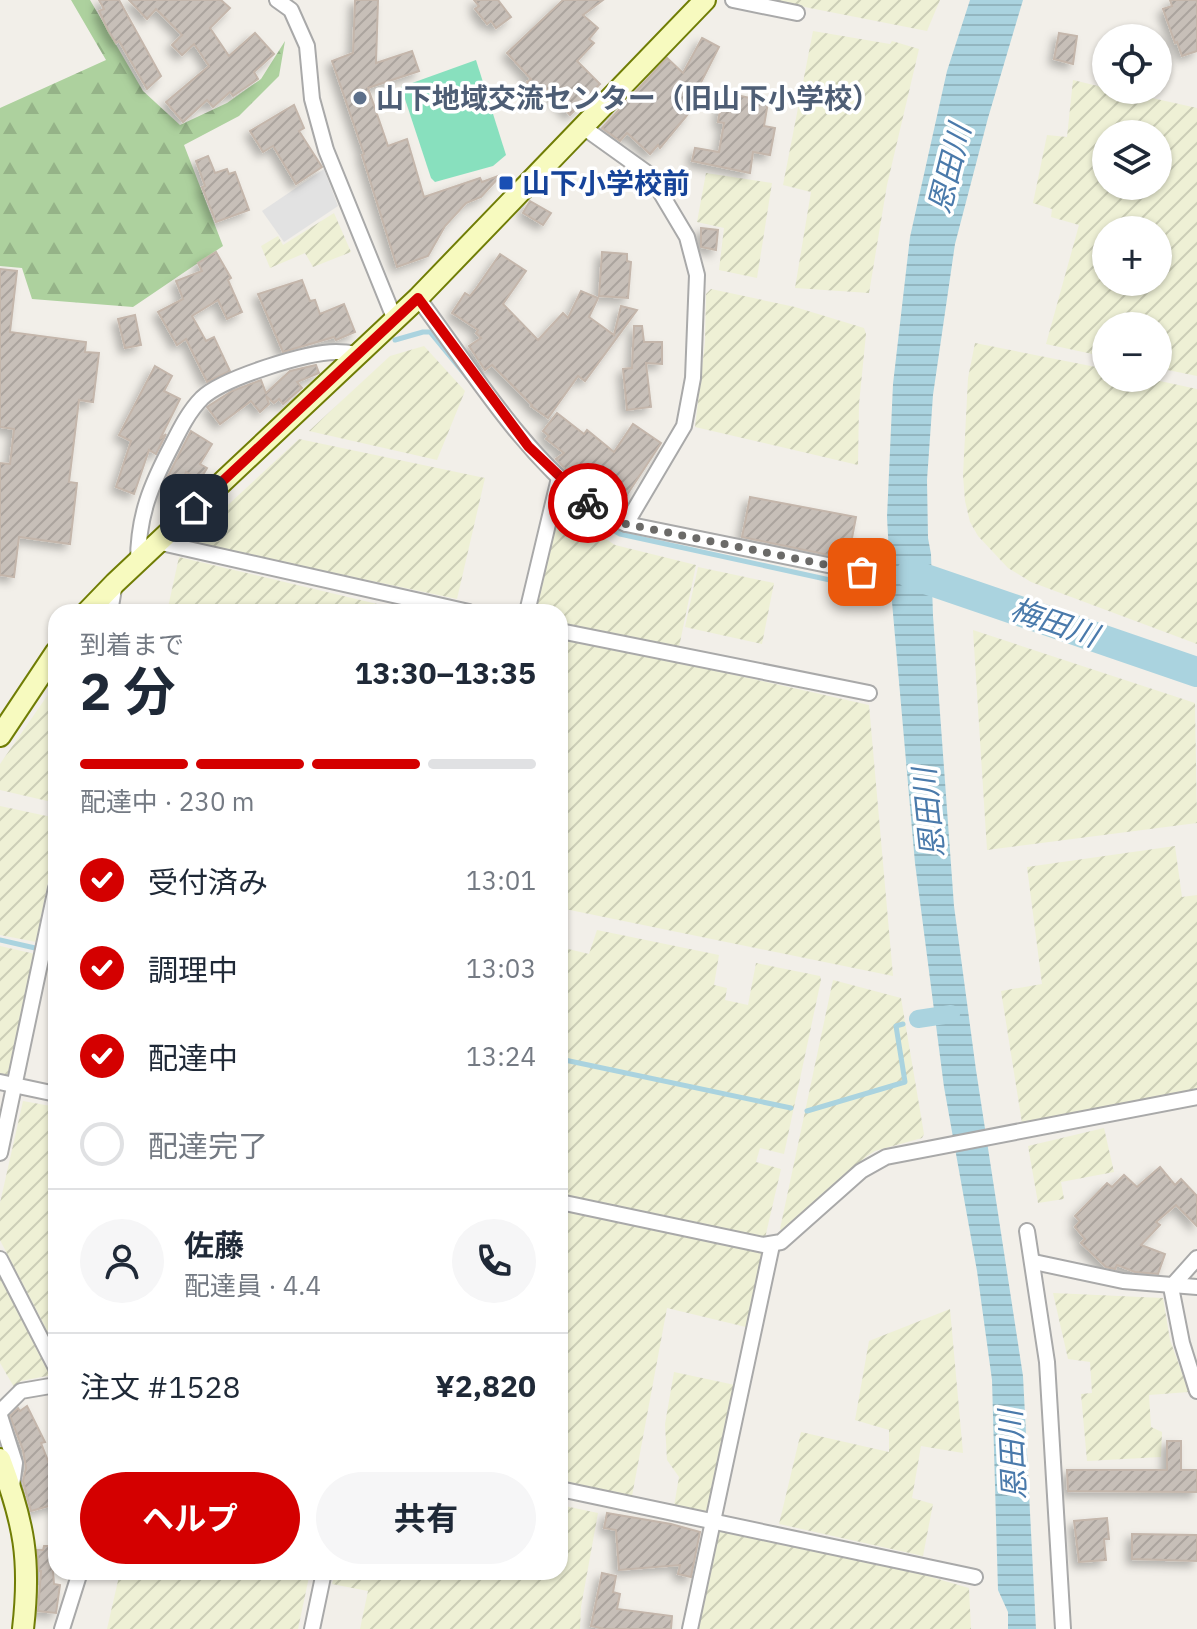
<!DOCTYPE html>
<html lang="ja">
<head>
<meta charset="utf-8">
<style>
	:root { --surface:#fff; --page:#f6f6f7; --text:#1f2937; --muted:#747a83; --line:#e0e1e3; --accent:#d40000 }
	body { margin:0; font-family:"IBM Plex Sans","Noto Sans JP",sans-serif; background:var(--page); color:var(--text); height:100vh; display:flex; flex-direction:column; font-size:30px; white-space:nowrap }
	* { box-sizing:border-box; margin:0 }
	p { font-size:26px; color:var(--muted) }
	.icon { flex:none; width:44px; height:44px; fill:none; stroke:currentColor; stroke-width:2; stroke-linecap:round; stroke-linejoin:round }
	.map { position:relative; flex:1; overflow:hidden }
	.details { position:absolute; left:48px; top:604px; width:520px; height:976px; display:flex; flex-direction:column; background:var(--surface); border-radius:24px; box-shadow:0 2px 6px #0004 }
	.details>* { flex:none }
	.fabs { position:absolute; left:1092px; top:24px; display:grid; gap:16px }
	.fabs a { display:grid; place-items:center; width:80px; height:80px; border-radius:50%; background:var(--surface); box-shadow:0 2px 6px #0004; font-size:40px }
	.pin { position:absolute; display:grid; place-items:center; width:68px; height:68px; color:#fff; margin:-34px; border-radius:16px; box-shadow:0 4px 12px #0006 }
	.courier { position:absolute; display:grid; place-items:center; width:80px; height:80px; margin:-40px; border:6px solid #d40000; border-radius:50%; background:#fff; color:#222; box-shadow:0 2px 10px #0007 }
	.headline em { font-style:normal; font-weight:700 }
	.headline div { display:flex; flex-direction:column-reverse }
	.headline { display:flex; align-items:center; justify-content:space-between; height:136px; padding:0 32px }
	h1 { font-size:52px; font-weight:700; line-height:60px }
	.bar { display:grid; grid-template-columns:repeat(4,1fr); gap:12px 8px; align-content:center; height:96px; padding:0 32px }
	.bar i { height:10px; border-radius:6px; background:var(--line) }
	.bar .current { background:var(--accent) }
	.bar p { grid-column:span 4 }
	.line { display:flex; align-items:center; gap:20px; padding:0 32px; border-top:2px solid var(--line) }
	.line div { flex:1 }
	.round { display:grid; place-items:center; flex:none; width:84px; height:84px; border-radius:42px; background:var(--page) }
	ol { padding:0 32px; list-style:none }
	li { display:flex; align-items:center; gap:24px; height:88px }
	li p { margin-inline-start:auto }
	li .icon { padding:8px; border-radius:50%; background:var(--accent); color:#fff; stroke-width:4 }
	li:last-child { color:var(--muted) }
	li i { width:44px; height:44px; border:4px solid var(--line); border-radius:50% }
	.primary-button { display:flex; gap:16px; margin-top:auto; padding:16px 32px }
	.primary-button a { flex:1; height:92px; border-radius:48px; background:var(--accent); color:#fff; font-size:32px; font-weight:700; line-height:92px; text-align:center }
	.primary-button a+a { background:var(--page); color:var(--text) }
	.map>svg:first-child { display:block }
	.farmland { fill:url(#farmland-furrows); fill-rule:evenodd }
	.forest { fill:url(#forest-firs) }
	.pitch { fill:#88e0be }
	.parking { fill:#e2e2e2 }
	.water { fill:url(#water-rules) }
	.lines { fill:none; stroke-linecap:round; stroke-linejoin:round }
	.stream { stroke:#aad3df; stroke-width:5 }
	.canal { stroke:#aad3df; stroke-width:18 }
	.river { stroke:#aad3df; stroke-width:30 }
	.building { fill:url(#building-hatch); stroke:#c4b6ab; stroke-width:2; filter:url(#shadow) }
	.minor-casing { stroke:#a9a9a9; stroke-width:18 }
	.secondary-casing { stroke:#707d05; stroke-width:24 }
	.minor { stroke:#fff; stroke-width:14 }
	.secondary { stroke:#f7fabf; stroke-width:20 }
	.done { stroke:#6b6a68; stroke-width:8; stroke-dasharray:0 14.4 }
	.route { stroke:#d40000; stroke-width:10 }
	.service-dot { fill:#5c6f8a; stroke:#fff; stroke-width:3 }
	.transit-dot { fill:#1a4fb4; stroke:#fff; stroke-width:3 }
	.labels { text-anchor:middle; stroke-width:7; stroke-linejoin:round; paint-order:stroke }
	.service-label { font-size:28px; font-weight:bold; fill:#4e5e75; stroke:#fff; text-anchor:start }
	.transit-label { font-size:28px; font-weight:bold; fill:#164399; stroke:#fff; text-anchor:start }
	.water-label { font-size:30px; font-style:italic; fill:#4a7aab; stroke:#fff }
</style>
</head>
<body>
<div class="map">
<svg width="1197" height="1629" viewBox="0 0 1197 1629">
	<defs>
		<pattern id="farmland-furrows" width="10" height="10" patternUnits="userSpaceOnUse" patternTransform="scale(2)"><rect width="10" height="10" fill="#eef0d5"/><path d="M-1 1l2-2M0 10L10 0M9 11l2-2" fill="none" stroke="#ccceb7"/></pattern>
		<pattern id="forest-firs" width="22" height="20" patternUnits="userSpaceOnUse" patternTransform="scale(2)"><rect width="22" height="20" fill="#add19e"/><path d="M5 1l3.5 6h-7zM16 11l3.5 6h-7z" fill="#95b388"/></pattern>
		<pattern id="water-rules" width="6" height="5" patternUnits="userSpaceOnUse" patternTransform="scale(2)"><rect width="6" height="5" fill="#aad3df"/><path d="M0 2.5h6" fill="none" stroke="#92b5bf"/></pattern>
		<pattern id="building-hatch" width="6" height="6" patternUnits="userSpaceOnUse" patternTransform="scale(2)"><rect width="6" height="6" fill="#c7bfb8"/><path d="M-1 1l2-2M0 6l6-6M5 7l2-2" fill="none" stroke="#aba49e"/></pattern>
		<filter id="shadow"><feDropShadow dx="-5" dy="5" stdDeviation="4" flood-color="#0004"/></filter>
	</defs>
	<rect width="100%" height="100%" fill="#f2efe9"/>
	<g class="farmland">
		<path d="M769 0H940L927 31Z"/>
		<path d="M813 31 890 44 892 41 919 49 887 185 869 293 795 288 811 192 783 185Z"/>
		<path d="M1073 80 1106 88V90H1116L1197 108V376L1158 368V326H1106V357L1046 344 1079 225 1051 217 1052 209 1033 203 1047 135 1067 137ZM1106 134H1158V186H1106ZM1106 230H1158V282H1106Z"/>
		<path d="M706 173 772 183 757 278 719 270 724 228 697 222Z"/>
		<path d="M334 213 351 252 313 267 305 253 270 268 261 246 278 236 283 245Z"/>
		<path d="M711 289 795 307 864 328 866 334 859 404 858 465 695 427 705 342 706 294Z"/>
		<path d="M975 343 1106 369V378H1146L1197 389V644L1031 582 1008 568 978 536 970 522 965 501 963 475 968 378Z"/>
		<path d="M424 346 465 391 437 460 309 431 390 356Z"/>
		<path d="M299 439 485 478 457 599 188 542Z"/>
		<path d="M560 500 579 522 615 545 696 565 678 652 560 622V612H535Z"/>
		<path d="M179 557 411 612H167Z"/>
		<path d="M698 567 774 583 762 644 685 627Z"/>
		<path d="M973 630 1195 703 1197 823 987 850Z"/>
		<path d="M560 636 869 705 893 976 560 908Z"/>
		<path d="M56 683V803L0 790V764Z"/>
		<path d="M0 806 56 818V842L36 942 0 935Z"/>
		<path d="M1175 846 1182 897 1197 895V1090L1022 1123 1001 991 1042 984 1027 867Z"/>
		<path d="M597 930 719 955 714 985 727 988 725 1000 748 1005 756 963 820 976 821 980 784 1154 760 1148 756 1162 781 1169 765 1238 560 1194V947L589 954Z"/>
		<path d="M0 946 35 954 7 1077 0 1075Z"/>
		<path d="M833 980 901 998 924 1134 922 1138 875 1151 867 1156 784 1233 780 1229Z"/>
		<path d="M23 1101 56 1107V1348L0 1240V1203Z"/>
		<path d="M1104 1128 1114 1172 1061 1182 1064 1199 1038 1203 1028 1146Z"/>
		<path d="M560 1210 759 1251 762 1255 746 1327 667 1308 632 1496 560 1481Z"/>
		<path d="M0 1275 52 1375 21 1381 14 1387 0 1363Z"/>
		<path d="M1053 1293 1163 1298 1170 1340 1189 1392 1149 1395 1151 1427 1162 1432 1161 1457 1087 1461 1081 1394 1092 1393 1090 1362 1068 1359Z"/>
		<path d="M950 1309 963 1453 921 1446 912 1498 933 1504 923 1556 779 1524 801 1432 889 1452V1430L855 1420 869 1341Z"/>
		<path d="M674 1372 735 1385 709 1510 705 1512 674 1506 679 1477 667 1460 665 1424Z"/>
		<path d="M560 1505 598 1513 581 1607 580 1629H360L368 1591 332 1584 335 1572H560Z"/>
		<path d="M720 1530 914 1572 969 1588 971 1629H698L718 1532Z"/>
		<path d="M120 1572H310L298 1629H107Z"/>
	</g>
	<path class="forest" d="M71 0H90L143 91 180 125 227 103 261 79 285 41 279 76 239 116 184 145 223 246 133 307 32 299 22 268 0 266V108L106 60Z"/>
	<path class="pitch" d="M476 60 506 155 493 166 435 182 431 178 401 87Z"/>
	<path class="parking" d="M324 169 338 206 284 242 262 211Z"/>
	<path class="water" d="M970 0H1023L988 118 955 244 933 395 927 480 928 538 931 554 933 616 954 906 976 1070 1023 1376 1036 1629H1008V1612L998 1590 992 1380 977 1271 944 1087 915 863 891 591 887 517 893 384 910 237 947 71Z"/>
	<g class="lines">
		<g class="stream">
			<path d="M395 340 423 332H430L467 377"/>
			<path d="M567 496 586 514 620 534 862 587"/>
			<path d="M882 585 896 580"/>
			<path d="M0 940 35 948"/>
			<path d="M560 1059 791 1108"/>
			<path d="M807 1111 905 1082 896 1026 903 1024"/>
		</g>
		<path class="canal" d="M918 1019 951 1014"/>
		<path class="river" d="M911 574 1197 672"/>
	</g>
	<g class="building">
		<path d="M99 0H119L161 76 147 89 119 41 116 43 108 30 99 11 104 9Z"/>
		<path d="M129 0H221L230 8 210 28 229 56 255 33 274 54 254 72 258 79 233 96 230 92 213 107 207 100 183 122 166 102 209 66 194 44 182 55 172 45 182 35 156 9 147 19Z"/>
		<path d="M355 0H378L376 63 412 51 419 71 368 88 388 146 407 139 424 197 480 178 482 182 501 175 481 197 466 203 445 226 428 256 397 267 362 155 364 154 332 61 353 53Z"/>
		<path d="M474 0H498L511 17 496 28 491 21 487 24 475 9 479 6Z"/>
		<path d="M563 0H603L583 15 598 28 589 39 594 43 577 61 600 84 570 115 546 89 539 95 527 82 531 79 507 53Z"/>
		<path d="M1170 0H1197V51L1182 56 1177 42 1175 43 1163 9 1172 6Z"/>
		<path d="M1059 33 1077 36 1073 64 1054 59Z"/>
		<path d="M702 38 719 47 686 112 688 114 660 148 658 145 650 154 627 133 620 141 602 128 667 58 683 73Z"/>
		<path d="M723 92 768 102 764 126 775 128 770 155 753 152 750 173 692 161 695 148 719 152 724 123 718 122Z"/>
		<path d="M294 105 304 128 299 131 322 167 296 184 273 146 263 152 250 131Z"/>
		<path d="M208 156 215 173 227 169 229 174 235 172 249 210 216 222 202 187 205 186 196 161Z"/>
		<path d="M530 201 551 213 543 225 523 213Z"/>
		<path d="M701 228 718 230 716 250 701 247Z"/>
		<path d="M216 252 231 278 228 280 242 312 227 319 218 300 192 316 206 341 214 337 230 371 207 382 186 339 177 345 158 312 183 299 176 281 202 271 198 263Z"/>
		<path d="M602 252 627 254V261L631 262 628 298 599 296Z"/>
		<path d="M500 254 526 271 503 304 538 340 563 313 568 318 581 291 598 298 589 317 614 335 621 306 637 310 585 381 578 376 548 418 531 406 532 405 492 365 485 370 469 346 481 338 476 333 478 330 452 313 465 293 470 296 475 290Z"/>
		<path d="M0 269 17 271 10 332 86 342 85 352 99 353 93 402 79 400 69 482 77 483 70 544 19 537 14 577 0 575V463L10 464 14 429 0 427Z"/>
		<path d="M302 280 310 301 315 300 320 314 344 304 355 332 336 340 334 337 283 352 258 294Z"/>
		<path d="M135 315 141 345 125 348 118 319Z"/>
		<path d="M634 326H642L644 342H662V364L646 363 651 407 627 410 623 369 632 368Z"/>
		<path d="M316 365 319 373 297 382 302 388 283 404 279 399 274 403 266 396 269 404 260 412 251 401 220 424 207 407 232 391 261 380 266 393 290 371Z"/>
		<path d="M155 366 172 376 164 391 180 399 160 439 166 434 156 454 149 450 134 494 116 487 131 441 119 435Z"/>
		<path d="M557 413 584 434 587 430 614 452 633 424 661 443 619 507 590 489 597 479 577 463 568 472 556 459 564 453 546 439 549 436 543 431Z"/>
		<path d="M191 431 212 444 200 464 207 468 200 480 186 472 177 500 162 495 168 476Z"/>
		<path d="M750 497 856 517 848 559 742 537Z"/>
		<path d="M1160 1167 1175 1185 1181 1179 1197 1196V1226L1176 1205 1156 1222 1160 1225 1141 1245 1165 1254 1158 1274 1135 1272 1117 1265 1115 1269 1106 1267 1081 1243 1085 1239 1075 1227 1080 1221 1075 1216 1107 1183 1112 1187 1124 1175 1137 1187Z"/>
		<path d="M27 1406 45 1442 41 1443 52 1471 56 1470V1504L31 1511 23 1481 26 1468 23 1450 10 1416 18 1408 20 1411Z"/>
		<path d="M1167 1441H1181V1470H1197V1492L1068 1491 1067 1470H1167Z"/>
		<path d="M607 1513 671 1524 700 1532 691 1577 678 1574 680 1565 619 1570 616 1530 604 1528Z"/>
		<path d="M1107 1518 1109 1539H1104L1106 1560 1079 1562 1074 1521Z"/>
		<path d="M1132 1534 1197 1535V1561L1132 1559Z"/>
		<path d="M44 1546H51L54 1584 60 1585 56 1613 38 1611 41 1571H39L37 1550H43Z"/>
		<path d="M602 1573 616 1576 613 1592 620 1594 617 1609 672 1616 671 1629H604L591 1626Z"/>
	</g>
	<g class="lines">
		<defs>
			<g id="minor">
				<path d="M277 0 291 10 307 46 312 99 326 150 395 320"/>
				<path d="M733 0 797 13"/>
				<path d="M583 127 650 175 687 237 697 275 693 378 684 426 626 524"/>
				<path d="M418 298C472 370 521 452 593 507 603 514 615 519 626 524L862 572"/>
				<path d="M157 542 469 612"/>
				<path d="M138 562C138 515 151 485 172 445 180 429 189 411 202 398 223 378 307 352 336 352 344 352 352 353 360 354"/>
				<path d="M110 612 115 583"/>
				<path d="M527 612 559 478"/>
				<path d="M560 631 869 693"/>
				<path d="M0 1082 56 1094"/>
				<path d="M0 1153 56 888"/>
				<path d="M560 1202 763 1245 781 1242 861 1171 886 1157 1197 1097"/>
				<path d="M1027 1231 1047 1362 1063 1629"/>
				<path d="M1197 1258 1171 1287 1182 1343 1197 1391"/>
				<path d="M0 1259 56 1368"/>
				<path d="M1034 1262 1123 1281 1197 1287"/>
				<path d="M0 1412 21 1391 56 1385"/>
				<path d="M0 1416 15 1463 12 1486"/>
				<path d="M560 1489 975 1577"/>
				<path d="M62 1629 80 1572"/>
				<path d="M312 1629 324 1572"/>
				<path d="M690 1629 772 1245"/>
			</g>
			<g id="secondary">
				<path d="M87 612 115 583 418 298 705 0"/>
				<path d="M0 736 56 652"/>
				<path d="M0 1459C24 1523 31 1560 23 1629"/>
			</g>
		</defs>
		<use href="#minor" class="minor-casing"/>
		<use href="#secondary" class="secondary-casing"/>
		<use href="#minor" class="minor"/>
		<use href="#secondary" class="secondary"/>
	</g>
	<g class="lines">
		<path class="done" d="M588 503 626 524 862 572"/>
		<path class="route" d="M194 508 418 298 528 446 588 503"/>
	</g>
	<circle class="service-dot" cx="360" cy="98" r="8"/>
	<rect class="transit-dot" x="498" y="175" width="16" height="16" rx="4"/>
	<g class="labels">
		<g class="service-label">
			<text x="376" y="108">山下地域交流センター（旧山下小学校）</text>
		</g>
		<g class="transit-label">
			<text x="522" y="193">山下小学校前</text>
		</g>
		<g class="water-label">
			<text transform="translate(950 169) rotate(-76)" y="10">恩田川</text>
			<text transform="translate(1054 623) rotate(19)" y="10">梅田川</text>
			<text transform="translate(929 813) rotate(-96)" y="10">恩田川</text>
			<text transform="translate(1013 1455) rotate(-93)" y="10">恩田川</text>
		</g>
	</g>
</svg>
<div class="fabs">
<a><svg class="icon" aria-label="locate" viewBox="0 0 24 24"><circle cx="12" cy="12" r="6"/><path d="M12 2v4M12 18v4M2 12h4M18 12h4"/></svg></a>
<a><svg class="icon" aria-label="layers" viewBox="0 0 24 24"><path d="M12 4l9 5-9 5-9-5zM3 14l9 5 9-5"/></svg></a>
<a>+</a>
<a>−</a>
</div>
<div class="pin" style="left:862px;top:572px;background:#ea580c"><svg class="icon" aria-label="bag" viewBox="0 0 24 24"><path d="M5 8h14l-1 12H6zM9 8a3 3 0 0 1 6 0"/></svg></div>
<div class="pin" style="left:194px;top:508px;background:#1f2937"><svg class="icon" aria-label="home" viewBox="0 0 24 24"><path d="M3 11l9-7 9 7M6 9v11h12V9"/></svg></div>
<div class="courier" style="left:588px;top:503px"><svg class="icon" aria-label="bike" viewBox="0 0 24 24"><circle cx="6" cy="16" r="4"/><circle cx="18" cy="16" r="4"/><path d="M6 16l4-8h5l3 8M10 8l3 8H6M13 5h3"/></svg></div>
<section class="details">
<div class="headline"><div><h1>2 分</h1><p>到着まで</p></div><em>13:30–13:35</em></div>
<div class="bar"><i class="current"></i><i class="current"></i><i class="current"></i><i></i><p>配達中 · 230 m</p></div>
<ol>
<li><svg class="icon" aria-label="check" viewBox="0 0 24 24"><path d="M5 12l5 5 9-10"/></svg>受付済み<p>13:01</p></li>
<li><svg class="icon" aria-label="check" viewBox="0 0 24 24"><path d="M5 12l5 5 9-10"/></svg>調理中<p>13:03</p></li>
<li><svg class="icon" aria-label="check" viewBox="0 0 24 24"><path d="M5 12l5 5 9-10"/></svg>配達中<p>13:24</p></li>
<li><i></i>配達完了</li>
</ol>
<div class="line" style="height:144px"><a class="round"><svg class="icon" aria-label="person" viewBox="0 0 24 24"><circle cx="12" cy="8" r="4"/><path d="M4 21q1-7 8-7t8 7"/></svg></a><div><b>佐藤</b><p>配達員 · 4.4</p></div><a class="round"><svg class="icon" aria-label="phone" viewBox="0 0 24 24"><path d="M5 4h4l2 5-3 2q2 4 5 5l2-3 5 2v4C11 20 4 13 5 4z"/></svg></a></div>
<div class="line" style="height:104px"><div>注文 #1528</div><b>¥2,820</b></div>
<div class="primary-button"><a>ヘルプ</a><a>共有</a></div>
</section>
</div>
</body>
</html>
